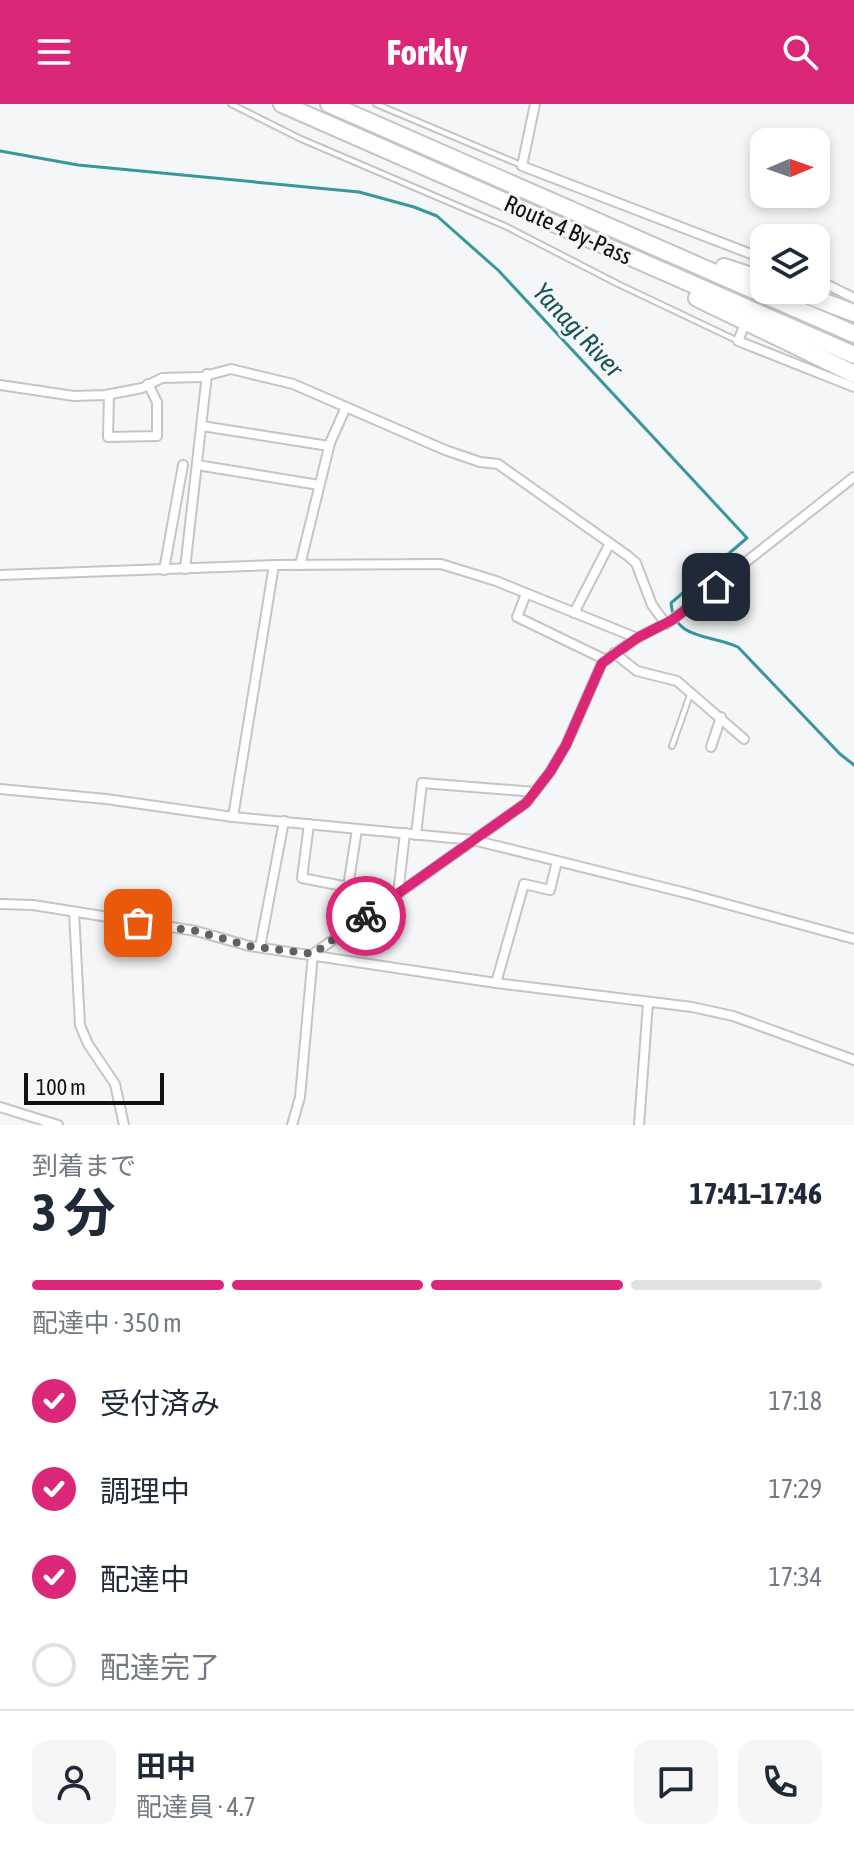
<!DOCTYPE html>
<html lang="ja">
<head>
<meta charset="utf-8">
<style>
	:root { --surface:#fff; --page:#f6f6f7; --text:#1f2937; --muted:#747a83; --line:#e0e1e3; --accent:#db2777 }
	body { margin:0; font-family:"Asap Condensed","Noto Sans JP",sans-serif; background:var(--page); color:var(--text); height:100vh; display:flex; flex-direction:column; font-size:30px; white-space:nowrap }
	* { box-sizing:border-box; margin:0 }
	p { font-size:26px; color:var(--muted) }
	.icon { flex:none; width:44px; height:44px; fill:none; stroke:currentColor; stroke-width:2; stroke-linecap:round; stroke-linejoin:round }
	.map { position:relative; height:1021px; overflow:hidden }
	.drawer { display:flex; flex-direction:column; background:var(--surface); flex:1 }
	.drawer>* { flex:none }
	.needle { width:52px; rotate:88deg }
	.fabs { position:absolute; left:750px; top:24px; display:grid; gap:16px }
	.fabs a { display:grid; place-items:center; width:80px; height:80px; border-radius:16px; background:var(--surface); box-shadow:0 4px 12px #0003; font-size:40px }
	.scale { position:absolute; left:24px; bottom:20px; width:140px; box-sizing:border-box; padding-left:8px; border:4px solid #111; border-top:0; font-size:22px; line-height:28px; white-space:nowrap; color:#111; -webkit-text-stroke:6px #f5f6f7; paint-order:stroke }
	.pin { position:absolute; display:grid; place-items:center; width:68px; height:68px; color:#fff; margin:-34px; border-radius:16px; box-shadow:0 4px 12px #0006 }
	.courier { position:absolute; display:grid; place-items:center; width:80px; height:80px; margin:-40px; border:6px solid #db2777; border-radius:50%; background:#fff; color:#222; box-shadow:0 2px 10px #0007 }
	.overview em { font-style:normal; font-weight:700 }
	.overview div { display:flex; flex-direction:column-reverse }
	.overview { display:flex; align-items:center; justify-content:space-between; height:136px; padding:0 32px }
	h1 { font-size:52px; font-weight:700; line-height:60px }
	.bar { display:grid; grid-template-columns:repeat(4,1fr); gap:12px 8px; align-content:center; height:96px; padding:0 32px }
	.bar i { height:10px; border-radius:6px; background:var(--line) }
	.bar .current { background:var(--accent) }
	.bar p { grid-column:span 4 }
	.line { display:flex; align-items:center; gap:20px; padding:0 32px; border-top:2px solid var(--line) }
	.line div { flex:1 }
	.round { display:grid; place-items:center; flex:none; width:84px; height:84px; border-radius:16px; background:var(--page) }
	ol { padding:0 32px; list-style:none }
	li { display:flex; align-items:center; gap:24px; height:88px }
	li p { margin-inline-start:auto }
	li .icon { padding:8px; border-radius:50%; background:var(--accent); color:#fff; stroke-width:4 }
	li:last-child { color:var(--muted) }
	li i { width:44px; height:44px; border:4px solid var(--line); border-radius:50% }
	header { display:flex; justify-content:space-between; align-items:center; height:104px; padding:0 32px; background:var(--accent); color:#fff; font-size:36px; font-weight:700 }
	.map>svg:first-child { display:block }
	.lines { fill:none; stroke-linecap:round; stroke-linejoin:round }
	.stream { stroke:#38969c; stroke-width:3 }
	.lane-casing { stroke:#c5c5c6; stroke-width:8 }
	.street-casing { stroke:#c5c5c6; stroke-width:12 }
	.highway-casing { stroke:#c5c5c6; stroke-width:20 }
	.lane { stroke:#fff; stroke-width:4 }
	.street { stroke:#fff; stroke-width:8 }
	.highway { stroke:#fff; stroke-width:16 }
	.done { stroke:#616162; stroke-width:8; stroke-dasharray:0 14.4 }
	.route { stroke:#db2777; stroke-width:10 }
	.labels { text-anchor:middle; stroke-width:6; stroke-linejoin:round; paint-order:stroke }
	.street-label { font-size:24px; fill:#111; stroke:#f5f6f7 }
	.water-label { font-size:26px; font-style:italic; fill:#1a5356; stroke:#f5f6f7 }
</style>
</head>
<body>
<header><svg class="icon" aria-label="menu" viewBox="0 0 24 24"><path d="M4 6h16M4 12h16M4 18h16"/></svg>Forkly<svg class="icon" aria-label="search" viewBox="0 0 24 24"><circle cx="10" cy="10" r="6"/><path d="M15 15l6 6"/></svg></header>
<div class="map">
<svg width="854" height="1021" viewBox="0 0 854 1021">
	<rect width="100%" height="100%" fill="#f5f6f7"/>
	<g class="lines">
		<path class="stream" d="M0 47 78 61 359 88 414 103 437 112 499 167 747 434 671 499C674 536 709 530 738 543L840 650 854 661"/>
		<defs>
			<g id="lane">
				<path d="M231 0 301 35 505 122 618 180 738 237"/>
				<path d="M376 0 521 61"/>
				<path d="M672 642 690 591"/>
			</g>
			<g id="street">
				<path d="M535 0 522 62 764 155"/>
				<path d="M816 175 854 194"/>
				<path d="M744 222 738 237 854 283"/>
				<path d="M0 281 74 292 106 291 142 284 162 274 201 273 231 265 293 280 445 346 480 358 498 360 628 452 636 459 652 501 666 520"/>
				<path d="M109 290 108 333 157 332V298L148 280"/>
				<path d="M202 322 329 342"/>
				<path d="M197 361 319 381"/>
				<path d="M300 461 330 339 346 303"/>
				<path d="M185 465 207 270"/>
				<path d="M164 466 183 361"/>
				<path d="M0 471 274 461 441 460 496 477 637 534"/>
				<path d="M526 490 517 513 606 556"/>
				<path d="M574 509 610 439"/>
				<path d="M614 549 637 567 677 577 744 635"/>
				<path d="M711 643 721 613"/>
				<path d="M0 685 106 695 233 713 473 736 686 789 854 835"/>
				<path d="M233 713 274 461"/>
				<path d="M309 720 302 774 348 783 357 725"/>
				<path d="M416 731 422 679 535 688"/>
				<path d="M398 790 405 729"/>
				<path d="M0 800 33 801 196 827 249 842 496 879 692 903 733 912 854 956"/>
				<path d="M74 808 80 921 88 940 115 980 124 1021"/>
				<path d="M260 843 284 717"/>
				<path d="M496 879 524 780 550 786 557 757"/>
				<path d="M0 1003 58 1021"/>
				<path d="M292 1021 300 993 313 850 526 699 550 668 566 641 602 559 637 534 672 516 854 373"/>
				<path d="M639 1021 648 899"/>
			</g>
			<g id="highway">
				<path d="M282 0 854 251"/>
				<path d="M329 0 854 230"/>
				<path d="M724 163 764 176"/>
				<path d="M793 186 854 209"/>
				<path d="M697 194 854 270"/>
			</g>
		</defs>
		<use href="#lane" class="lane-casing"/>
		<use href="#street" class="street-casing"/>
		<use href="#highway" class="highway-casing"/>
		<use href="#lane" class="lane"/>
		<use href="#street" class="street"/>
		<use href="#highway" class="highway"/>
	</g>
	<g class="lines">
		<path class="done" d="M138 819 196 827 249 842 313 850 366 812"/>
		<path class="route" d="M366 812 526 699 550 668 566 641 602 559 637 534 672 516 716 483"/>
	</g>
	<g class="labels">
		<g class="street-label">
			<text transform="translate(568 126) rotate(24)" y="8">Route 4 By-Pass</text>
		</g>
		<g class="water-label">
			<text transform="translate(578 226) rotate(47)" y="9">Yanagi River</text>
		</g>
	</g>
</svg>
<div class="fabs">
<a><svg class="needle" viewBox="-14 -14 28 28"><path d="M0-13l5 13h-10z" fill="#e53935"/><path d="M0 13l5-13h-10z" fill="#747a83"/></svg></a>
<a><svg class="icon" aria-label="layers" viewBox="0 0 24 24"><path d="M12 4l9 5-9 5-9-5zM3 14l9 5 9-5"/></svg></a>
</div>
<div class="scale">100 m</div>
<div class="pin" style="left:138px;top:819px;background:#ea580c"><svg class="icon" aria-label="bag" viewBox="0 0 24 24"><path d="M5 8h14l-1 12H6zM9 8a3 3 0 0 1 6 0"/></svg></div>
<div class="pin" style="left:716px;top:483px;background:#1f2937"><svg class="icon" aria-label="home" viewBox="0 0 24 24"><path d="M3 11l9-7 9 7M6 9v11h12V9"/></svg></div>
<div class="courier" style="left:366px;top:812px"><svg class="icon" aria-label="bike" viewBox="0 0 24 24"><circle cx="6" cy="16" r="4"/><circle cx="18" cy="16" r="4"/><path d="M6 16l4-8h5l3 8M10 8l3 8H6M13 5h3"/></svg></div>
</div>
<section class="drawer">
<div class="overview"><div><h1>3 分</h1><p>到着まで</p></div><em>17:41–17:46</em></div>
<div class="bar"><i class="current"></i><i class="current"></i><i class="current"></i><i></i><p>配達中 · 350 m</p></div>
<ol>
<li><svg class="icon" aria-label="check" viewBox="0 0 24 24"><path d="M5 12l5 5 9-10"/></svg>受付済み<p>17:18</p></li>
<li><svg class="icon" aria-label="check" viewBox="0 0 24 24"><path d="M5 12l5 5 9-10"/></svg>調理中<p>17:29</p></li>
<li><svg class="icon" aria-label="check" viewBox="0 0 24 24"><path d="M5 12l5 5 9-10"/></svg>配達中<p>17:34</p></li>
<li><i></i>配達完了</li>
</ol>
<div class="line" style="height:144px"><a class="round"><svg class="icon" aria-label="person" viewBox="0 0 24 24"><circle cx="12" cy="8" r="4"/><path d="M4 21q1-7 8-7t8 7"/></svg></a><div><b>田中</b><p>配達員 · 4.7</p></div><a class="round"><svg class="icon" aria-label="chat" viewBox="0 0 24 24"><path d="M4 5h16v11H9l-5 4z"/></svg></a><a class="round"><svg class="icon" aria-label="phone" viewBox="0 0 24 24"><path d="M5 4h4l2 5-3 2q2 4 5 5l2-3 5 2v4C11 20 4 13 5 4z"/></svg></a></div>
</section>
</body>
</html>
